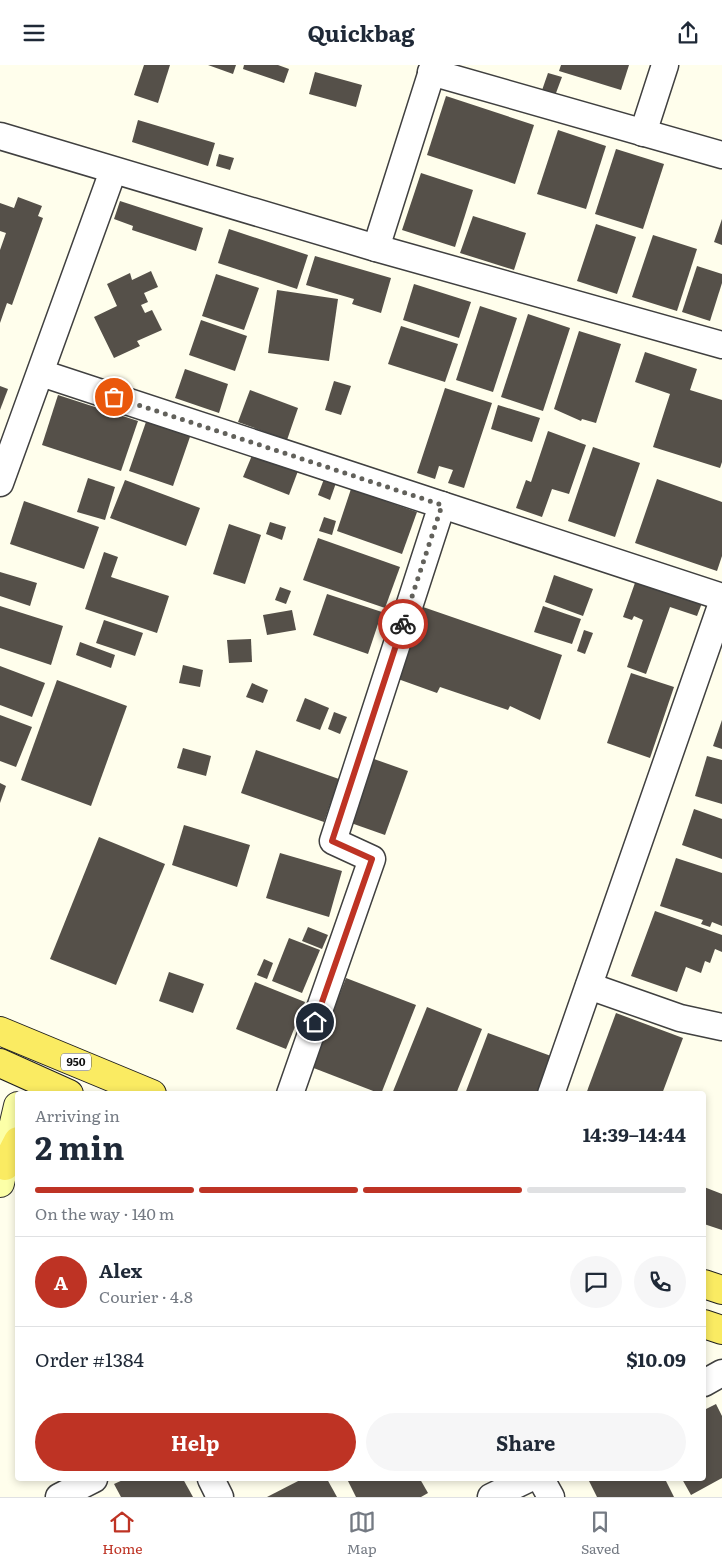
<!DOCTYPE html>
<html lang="en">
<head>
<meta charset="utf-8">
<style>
	:root { --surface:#fff; --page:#f6f6f7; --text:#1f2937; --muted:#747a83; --line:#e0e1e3; --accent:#be3324 }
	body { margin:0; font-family:Literata,serif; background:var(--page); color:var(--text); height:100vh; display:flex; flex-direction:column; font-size:19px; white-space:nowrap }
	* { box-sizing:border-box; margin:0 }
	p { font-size:16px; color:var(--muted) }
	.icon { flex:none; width:28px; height:28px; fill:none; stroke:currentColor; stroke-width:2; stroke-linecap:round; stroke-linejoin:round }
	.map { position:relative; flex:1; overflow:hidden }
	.sheet { position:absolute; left:15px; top:1026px; width:691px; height:390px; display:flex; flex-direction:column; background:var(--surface); border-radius:5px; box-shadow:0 2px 8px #0003 }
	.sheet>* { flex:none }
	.pin { position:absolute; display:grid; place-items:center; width:42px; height:42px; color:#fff; margin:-21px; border:2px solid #fff; border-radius:50%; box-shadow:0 1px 5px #0007 }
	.courier { position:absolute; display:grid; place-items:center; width:50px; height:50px; margin:-25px; border:4px solid #be3324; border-radius:50%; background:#fff; color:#222; box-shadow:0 1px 6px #0007 }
	.overview em { font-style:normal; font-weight:700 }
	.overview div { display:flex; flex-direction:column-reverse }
	.overview { display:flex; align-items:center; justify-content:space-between; height:85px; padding:0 20px }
	h1 { font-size:32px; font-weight:700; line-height:38px }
	.bar { display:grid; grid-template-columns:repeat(4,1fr); gap:8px 5px; align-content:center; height:60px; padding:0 20px }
	.bar i { height:6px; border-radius:4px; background:var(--line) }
	.bar .active { background:var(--accent) }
	.bar p { grid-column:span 4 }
	.line { display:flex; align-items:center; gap:12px; padding:0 20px; border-top:1px solid var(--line) }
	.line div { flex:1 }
	.round { display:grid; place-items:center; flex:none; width:52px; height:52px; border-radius:26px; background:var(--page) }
	.primary-button { display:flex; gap:10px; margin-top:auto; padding:10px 20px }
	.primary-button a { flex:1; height:58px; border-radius:30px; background:var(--accent); color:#fff; font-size:20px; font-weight:700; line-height:58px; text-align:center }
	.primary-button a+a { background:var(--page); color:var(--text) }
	header { display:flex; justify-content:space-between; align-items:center; height:65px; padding:0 20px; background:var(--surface); font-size:22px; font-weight:700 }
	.dock { display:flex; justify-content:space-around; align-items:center; height:70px; border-top:1px solid var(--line); background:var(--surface); font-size:14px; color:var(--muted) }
	.dock a { display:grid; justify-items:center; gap:2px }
	.dock .active { color:var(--accent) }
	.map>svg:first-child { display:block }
	.building { fill:#555049 }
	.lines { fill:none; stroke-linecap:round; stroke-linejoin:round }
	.minor-casing { stroke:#404040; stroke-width:29 }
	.secondary-casing { stroke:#2f2f2f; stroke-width:30 }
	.primary-casing { stroke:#1e1e1e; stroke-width:30 }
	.minor { stroke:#fff; stroke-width:26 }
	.secondary { stroke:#fcffa7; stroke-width:28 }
	.primary { stroke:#faeb62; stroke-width:28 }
	.done { stroke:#62615b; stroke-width:5; stroke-dasharray:0 9 }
	.route { stroke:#be3324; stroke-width:6 }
	.labels { text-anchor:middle; stroke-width:5; stroke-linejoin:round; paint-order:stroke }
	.shield { fill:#fff; stroke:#565656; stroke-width:1 }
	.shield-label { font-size:11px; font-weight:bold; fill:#0d0d0d }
</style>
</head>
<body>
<header><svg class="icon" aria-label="menu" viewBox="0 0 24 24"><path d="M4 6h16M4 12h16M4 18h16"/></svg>Quickbag<svg class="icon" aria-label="share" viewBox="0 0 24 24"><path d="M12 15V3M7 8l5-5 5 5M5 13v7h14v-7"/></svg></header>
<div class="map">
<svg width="722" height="1432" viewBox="0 0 722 1432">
	<rect width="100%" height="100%" fill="#fffeec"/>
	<g class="building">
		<path d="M144 0H170L158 38 134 30Z"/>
		<path d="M208 0H236L233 9Z"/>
		<path d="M244 0H278L289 4 284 18 243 4Z"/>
		<path d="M561 0H629L621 25 559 6Z"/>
		<path d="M315 7 362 20 356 42 309 29Z"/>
		<path d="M548 8 562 12 553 36 540 31Z"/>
		<path d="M446 31 534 60 515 119 427 90Z"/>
		<path d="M138 55 215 78 208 101 132 77Z"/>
		<path d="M558 65 606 81 586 144 537 129Z"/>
		<path d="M616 84 664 99 643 164 595 149Z"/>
		<path d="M219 89 234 93 230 105 216 101Z"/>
		<path d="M421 108 473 125 455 182 402 165Z"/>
		<path d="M18 132 42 141 38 151 43 153 12 240 7 238 0 258V185L6 168 0 166V138L14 143Z"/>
		<path d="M120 136 203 163 196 186 132 165 133 161 114 154Z"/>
		<path d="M473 151 526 168 514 205 460 188Z"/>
		<path d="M722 154V180L714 177Z"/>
		<path d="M596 159 636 172 617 229 577 216Z"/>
		<path d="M229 164 308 190 297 224 218 198Z"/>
		<path d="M653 170 697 184 677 246 632 232Z"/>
		<path d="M315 191 391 213 381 248 352 239 354 234 306 220Z"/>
		<path d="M697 201 722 209V218L710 256 682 247Z"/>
		<path d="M151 206 158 222 144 228 148 237 141 240 145 248 152 245 162 265 137 276 140 281 114 293 94 252 117 241 107 219 130 208 132 215Z"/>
		<path d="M216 209 259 223 244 265 202 251Z"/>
		<path d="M414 219 471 237 459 273 403 255Z"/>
		<path d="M277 225 338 234 329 296 268 288Z"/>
		<path d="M480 241 517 253 493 327 456 315Z"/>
		<path d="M528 249 570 263 543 346 501 332Z"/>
		<path d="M201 255 247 271 235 306 189 290Z"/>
		<path d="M401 261 458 279 445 317 388 299Z"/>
		<path d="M579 266 621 279 596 358 582 354 581 356 554 344Z"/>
		<path d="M645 287 697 304 690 325 722 335V397L720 403 653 382 670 329 635 317Z"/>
		<path d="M185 304 228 319 219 348 175 333Z"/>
		<path d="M334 316 351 321 341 350 325 345Z"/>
		<path d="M0 321 8 324 0 345Z"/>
		<path d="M445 323 492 338 464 423 448 418 453 405 439 401 435 414 417 408Z"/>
		<path d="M250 325 298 343 287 375 238 357Z"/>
		<path d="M58 330 138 356 121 406 42 380Z"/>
		<path d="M498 340 540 353 532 377 491 364Z"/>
		<path d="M147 354 191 369 173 421 129 406Z"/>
		<path d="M548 366 586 380 569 429 552 424 542 452 516 443 526 415 531 417Z"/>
		<path d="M593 382 640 398 615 472 568 456Z"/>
		<path d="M253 388 298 406 289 430 243 412Z"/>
		<path d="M88 413 115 422 105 455 77 447Z"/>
		<path d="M324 414 336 418 330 435 318 430Z"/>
		<path d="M657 414 722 437V491L717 506 635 478Z"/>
		<path d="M125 415 200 443 186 481 110 453Z"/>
		<path d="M351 424 417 447 402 489 337 466Z"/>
		<path d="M24 436 99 462 84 504 10 479Z"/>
		<path d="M324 452 336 456 332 470 319 466Z"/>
		<path d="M270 457 286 462 282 475 266 469Z"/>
		<path d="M229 459 261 470 245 519 213 509Z"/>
		<path d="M318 473 400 502 385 543 303 515Z"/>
		<path d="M104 487 118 492 111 512 169 531 157 568 85 544Z"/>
		<path d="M0 507 37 518 30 541 0 531Z"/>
		<path d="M554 510 593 524 583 551 545 537Z"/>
		<path d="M636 515 702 538 697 551 670 542 646 609 627 602 643 555 634 551 632 555 623 552Z"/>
		<path d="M280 522 291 526 286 539 275 535Z"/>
		<path d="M327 529 382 547 368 589 313 570Z"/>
		<path d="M0 541 63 561 51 600 0 583Z"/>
		<path d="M543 541 581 554 572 579 534 567Z"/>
		<path d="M423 542 562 590 540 655 510 641 508 645 440 622 437 628 398 614Z"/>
		<path d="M292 545 296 565 267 570 263 550Z"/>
		<path d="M104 555 143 568 135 591 96 578Z"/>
		<path d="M584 565 593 568 585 589 577 586Z"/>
		<path d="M251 574 252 597 229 598 227 575Z"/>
		<path d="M80 577 115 590 111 603 76 590Z"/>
		<path d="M183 600 203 605 200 622 179 618Z"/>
		<path d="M0 601 45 618 32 652 0 640Z"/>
		<path d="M631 608 674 622 650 693 607 678Z"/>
		<path d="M57 615 127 641 91 741 21 715Z"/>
		<path d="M252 618 268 625 263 638 246 632Z"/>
		<path d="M305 633 329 643 320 665 296 656Z"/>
		<path d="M334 647 347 652 340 669 328 664Z"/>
		<path d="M0 650 32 662 16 702 0 696Z"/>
		<path d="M722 655V684L713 681Z"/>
		<path d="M183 683 211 691 206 711 177 703Z"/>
		<path d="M256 685 339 714 324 757 241 728Z"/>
		<path d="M707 691 722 695V739L695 731Z"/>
		<path d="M374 694 408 706 385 770 351 758Z"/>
		<path d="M0 718 6 721 0 738Z"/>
		<path d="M694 744 722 754V794L682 780Z"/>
		<path d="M184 760 250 780 237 822 172 800Z"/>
		<path d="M99 772 165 799 116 920 50 894Z"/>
		<path d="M280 788 342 806 329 852 266 833Z"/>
		<path d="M676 793 722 808V861L712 857 710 862 701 859 703 855 660 841Z"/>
		<path d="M655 846 722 870V887L715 884 710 898 705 896 701 908 686 902 677 927 631 911Z"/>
		<path d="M308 862 328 870 322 884 302 876Z"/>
		<path d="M289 873 320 885 302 928 272 916Z"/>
		<path d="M264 894 273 898 267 914 257 910Z"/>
		<path d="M169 907 204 919 193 948 159 936Z"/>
		<path d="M346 913 416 940 381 1029 311 1002Z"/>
		<path d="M255 917 305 937 286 984 236 964Z"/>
		<path d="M427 942 482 964 456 1029H392Z"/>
		<path d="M616 948 683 973 662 1029H586Z"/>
		<path d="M488 968 551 991 537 1029H465Z"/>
		<path d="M704 1122 722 1129V1165L704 1159Z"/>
		<path d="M716 1339 722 1351V1413L691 1430 682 1414H704V1345Z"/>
		<path d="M125 1414H183L193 1432H121L114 1419Z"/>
		<path d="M302 1414H327L337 1432H267Z"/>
		<path d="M347 1414H420L428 1428 421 1432H356Z"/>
		<path d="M588 1414H665L674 1432H597Z"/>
	</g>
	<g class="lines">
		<defs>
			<g id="minor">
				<path d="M431 7 722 90"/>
				<path d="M643 68 665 0"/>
				<path d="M0 71 376 183 722 280"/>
				<path d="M376 183 434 0"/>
				<path d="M41 308 442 440 333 776 372 794 290 1029"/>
				<path d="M0 418 113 106"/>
				<path d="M442 440 722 532"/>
				<path d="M589 921 680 953 722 962"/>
				<path d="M551 1029 722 538"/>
				<path d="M704 1318 722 1308"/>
				<path d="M211 1414 220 1432"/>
				<path d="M541 1414 551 1432"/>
				<path d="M59 1432 94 1414"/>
				<path d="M491 1432 528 1414"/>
			</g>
			<path id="secondary" d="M0 1118 18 1041"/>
			<g id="primary">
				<path d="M0 966 152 1029"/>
				<path d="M0 998 69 1029"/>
				<path d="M5 1101 18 1076"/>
				<path d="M704 1219 722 1225"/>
				<path d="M704 1259 722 1265"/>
			</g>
		</defs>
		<use href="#minor" class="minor-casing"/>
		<use href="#secondary" class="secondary-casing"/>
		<use href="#primary" class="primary-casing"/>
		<use href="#minor" class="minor"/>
		<use href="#secondary" class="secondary"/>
		<use href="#primary" class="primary"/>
	</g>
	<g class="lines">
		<path class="done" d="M114 332 442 440 403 559"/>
		<path class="route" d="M315 957 372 794 332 776 403 559"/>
	</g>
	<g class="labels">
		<rect class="shield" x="61" y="988.5" width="30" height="17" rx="4"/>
		<g class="shield-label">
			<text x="76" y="1001">950</text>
		</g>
	</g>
</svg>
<div class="pin" style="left:114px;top:332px;background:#ea580c"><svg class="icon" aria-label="bag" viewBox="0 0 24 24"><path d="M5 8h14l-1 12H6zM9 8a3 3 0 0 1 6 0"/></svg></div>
<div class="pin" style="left:315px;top:957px;background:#1f2937"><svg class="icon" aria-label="home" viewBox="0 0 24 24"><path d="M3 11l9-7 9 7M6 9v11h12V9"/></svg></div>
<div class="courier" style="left:403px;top:559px"><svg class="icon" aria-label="bike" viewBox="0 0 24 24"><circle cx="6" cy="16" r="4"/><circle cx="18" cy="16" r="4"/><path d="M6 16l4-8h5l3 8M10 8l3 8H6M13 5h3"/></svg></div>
<section class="sheet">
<div class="overview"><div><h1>2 min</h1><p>Arriving in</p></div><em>14:39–14:44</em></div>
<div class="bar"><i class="active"></i><i class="active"></i><i class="active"></i><i></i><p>On the way · 140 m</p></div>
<div class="line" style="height:90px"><b class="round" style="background:var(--accent);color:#fff">A</b><div><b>Alex</b><p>Courier · 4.8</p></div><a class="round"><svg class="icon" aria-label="chat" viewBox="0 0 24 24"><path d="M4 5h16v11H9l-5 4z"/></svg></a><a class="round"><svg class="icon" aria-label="phone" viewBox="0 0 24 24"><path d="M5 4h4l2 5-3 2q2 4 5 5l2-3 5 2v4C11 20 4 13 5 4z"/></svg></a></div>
<div class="line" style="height:65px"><div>Order #1384</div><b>$10.09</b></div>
<div class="primary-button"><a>Help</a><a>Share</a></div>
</section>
</div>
<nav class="dock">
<a class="active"><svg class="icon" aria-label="home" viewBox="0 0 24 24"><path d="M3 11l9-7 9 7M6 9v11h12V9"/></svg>Home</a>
<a><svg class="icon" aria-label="map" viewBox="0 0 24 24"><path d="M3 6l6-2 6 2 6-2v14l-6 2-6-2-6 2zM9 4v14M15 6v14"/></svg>Map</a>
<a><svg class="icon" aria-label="saved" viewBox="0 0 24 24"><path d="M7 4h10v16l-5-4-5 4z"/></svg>Saved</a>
</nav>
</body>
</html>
